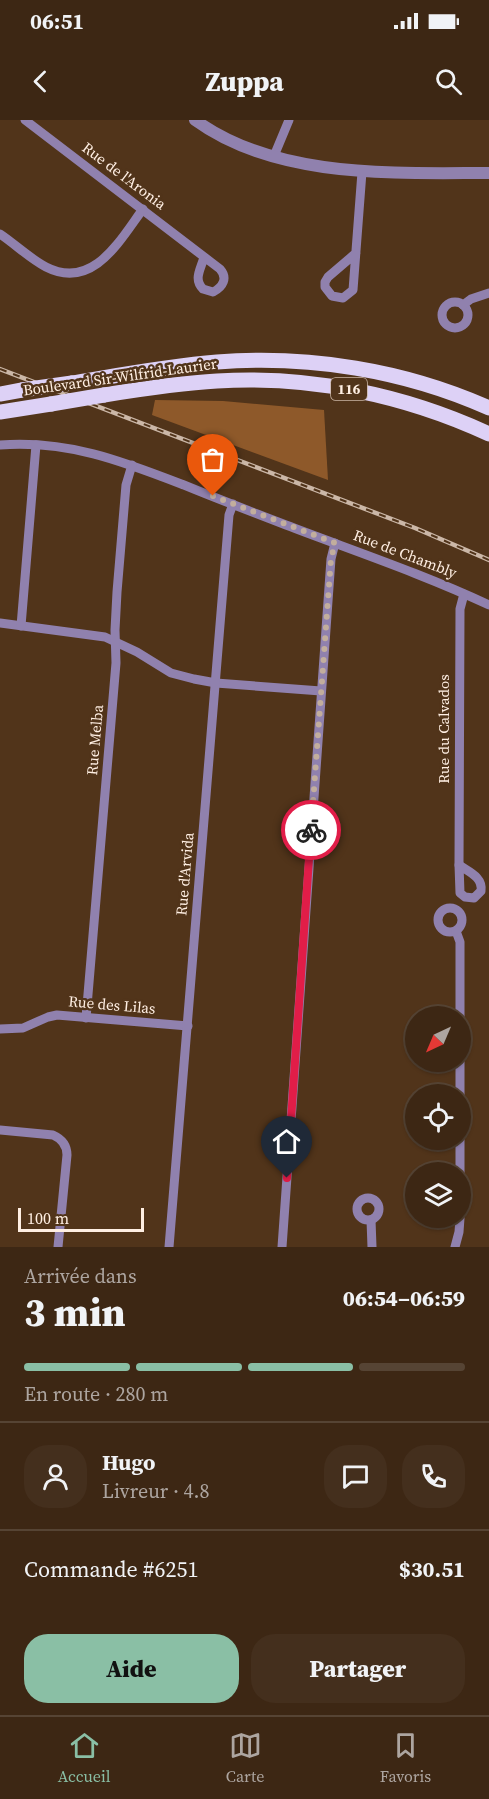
<!DOCTYPE html>
<html lang="fr">
<head>
<meta charset="utf-8">
<style>
	:root { --surface:#3d2714; --page:#442f1d; --text:#f1f3f6; --muted:#ada5a0; --line:#564434; --accent:#8abfa5 }
	body { margin:0; font-family:"Source Serif 4",serif; background:var(--page); color:var(--text); height:100vh; display:flex; flex-direction:column; font-size:22px; white-space:nowrap }
	* { box-sizing:border-box; margin:0 }
	p { font-size:20px; color:var(--muted) }
	.icon { flex:none; width:33px; height:33px; fill:none; stroke:currentColor; stroke-width:2; stroke-linecap:round; stroke-linejoin:round }
	.map { position:relative; height:1127px; overflow:hidden }
	.panel { display:flex; flex-direction:column; background:var(--surface); flex:1 }
	.panel>* { flex:none }
	.needle { width:39px; rotate:224deg }
	.buttons { position:absolute; left:405px; top:886px; display:grid; gap:12px }
	.buttons a { display:grid; place-items:center; width:66px; height:66px; border-radius:50%; background:var(--surface); box-shadow:0 2px 4px #0004,0 0 0 2px var(--line); font-size:30px }
	.scale { position:absolute; left:18px; bottom:15px; width:126px; box-sizing:border-box; padding-left:6px; border:3px solid #ffefe3; border-top:0; font-size:16px; line-height:21px; white-space:nowrap; color:#ffefe3; -webkit-text-stroke:4px #51341a; paint-order:stroke }
	.pin { position:absolute; display:grid; place-items:center; width:51px; height:51px; color:#fff; margin:-62px -26px; border-radius:50% 50% 50% 0; rotate:-45deg; box-shadow:0 0 6px #0007 }
	.pin .icon { rotate:45deg }
	.courier { position:absolute; display:grid; place-items:center; width:60px; height:60px; margin:-30px; border:4px solid #e11d48; border-radius:50%; background:#fff; color:#222; box-shadow:0 2px 8px #0007 }
	.head em { font-style:normal; font-weight:800 }
	.head div { display:flex; flex-direction:column-reverse }
	.head { display:flex; align-items:center; justify-content:space-between; height:102px; padding:0 24px }
	h1 { font-size:39px; font-weight:800; line-height:45px }
	.bar { display:grid; grid-template-columns:repeat(4,1fr); gap:9px 6px; align-content:center; height:72px; padding:0 24px }
	.bar i { height:8px; border-radius:4px; background:var(--line) }
	.bar .current { background:var(--accent) }
	.bar p { grid-column:span 4 }
	.line { display:flex; align-items:center; gap:15px; padding:0 24px; border-top:2px solid var(--line) }
	.line div { flex:1 }
	.round { display:grid; place-items:center; flex:none; width:63px; height:63px; border-radius:24px; background:var(--page) }
	.button { display:flex; gap:12px; margin-top:auto; padding:12px 24px }
	.button a { flex:1; height:69px; border-radius:24px; background:var(--accent); color:#111; font-size:24px; font-weight:800; line-height:69px; text-align:center }
	.button a+a { background:var(--page); color:var(--text) }
	.status { display:flex; justify-content:space-between; align-items:center; height:42px; padding:0 30px; background:var(--surface); direction:ltr }
	.status svg { height:16px; fill:currentColor }
	header { display:flex; justify-content:space-between; align-items:center; height:78px; padding:0 24px; background:var(--surface); font-size:27px; font-weight:800 }
	.menu { display:flex; justify-content:space-around; align-items:center; height:84px; border-top:2px solid var(--line); background:var(--surface); font-size:16px; color:var(--muted) }
	.menu a { display:grid; justify-items:center; gap:3px }
	.menu .current { color:var(--accent) }
	.map>svg:first-child { display:block }
	.forest { fill:#8e592a }
	.lines { fill:none; stroke-linecap:round; stroke-linejoin:round }
	.minor { stroke:#9081ae; stroke-width:9 }
	.tertiary { stroke:#9081ae; stroke-width:12 }
	.primary { stroke:#ddd1f6; stroke-width:15 }
	.rail-casing { stroke:#cbb7a7; stroke-width:4.5 }
	.rail { stroke:#51341a; stroke-width:2; stroke-dasharray:7; stroke-linecap:butt }
	.primary-bridge { stroke:#ddd1f6; stroke-width:15 }
	.done { stroke:#c2ae9d; stroke-width:6; stroke-dasharray:0 10.8 }
	.route { stroke:#e11d48; stroke-width:8 }
	.labels { text-anchor:middle; stroke-width:5; stroke-linejoin:round; paint-order:stroke }
	.shield { fill:#51341a; stroke:#cbb7a7; stroke-width:1.5 }
	.shield-label { font-size:14px; font-weight:bold; fill:#ffefe3 }
	.street-label { font-size:15px; fill:#ffefe3; stroke:#51341a }
</style>
</head>
<body>
<div class="status"><b>06:51</b><svg viewBox="0 0 49 12"><path d="M0 12V9h3v3zM5 12V6h3v6zM10 12V3h3v9zM15 12V0h3v12zM26 1h20v11H26zM47 4h2v5h-2z"/></svg></div>
<header><svg class="icon" aria-label="back" viewBox="0 0 24 24"><path d="M15 5l-7 7 7 7"/></svg>Zuppa<svg class="icon" aria-label="search" viewBox="0 0 24 24"><circle cx="10" cy="10" r="6"/><path d="M15 15l6 6"/></svg></header>
<div class="map">
<svg width="489" height="1127" viewBox="0 0 489 1127">
	<rect width="100%" height="100%" fill="#51341a"/>
	<path class="forest" d="M155 280 223 281 324 290 328 360 152 295Z"/>
	<g class="lines">
		<g class="minor">
			<path d="M25 0 220 149C228 158 223 167 213 172L203 169C193 159 201 149 204 137"/>
			<path d="M274 36 289 0"/>
			<path d="M0 114C15 124 29 138 46 147 93 171 120 120 143 89"/>
			<path d="M356 133 328 157 325 162V167L332 176 343 178 353 170 362 52"/>
			<circle cx="455" cy="195" r="13"/>
			<path d="M463 185 471 179 489 173"/>
			<path d="M0 325C69 320 122 341 184 365 218 379 252 392 286 405 354 431 423 454 489 485"/>
			<path d="M0 503 105 517 137 532 171 553 194 559 216 563 321 571"/>
			<path d="M21 506 36 325"/>
			<path d="M459 745 460 489 464 474"/>
			<path d="M459 745C469 752 483 757 481 771L474 778 465 777 460 773Z"/>
			<circle cx="450" cy="800" r="12"/>
			<path d="M456 811 460 822V897"/>
			<path d="M86 898 116 543 115 510 117 472 126 365 132 345"/>
			<path d="M0 909 23 908 48 897 57 895 188 906"/>
			<path d="M460 975V942"/>
			<path d="M0 1010 53 1015C62 1019 67 1025 67 1035L58 1127"/>
			<path d="M460 1020V1053"/>
			<circle cx="368" cy="1089" r="11"/>
			<path d="M371 1100 372 1127"/>
			<path d="M169 1127 229 395 233 384"/>
			<path d="M282 1127 331 439 335 423"/>
			<path d="M455 1127 459 1112 460 1098"/>
		</g>
		<path class="tertiary" d="M195 0C276 59 393 53 489 53"/>
		<g class="primary">
			<path d="M72 263C120 255 168 246 217 242 309 235 404 250 489 288"/>
			<path d="M0 274 22 270"/>
			<path d="M104 275C141 269 179 263 217 261 310 255 405 275 489 314"/>
			<path d="M0 292 51 284"/>
		</g>
		<defs>
			<path id="rail" d="M0 249 415 408 489 440"/>
		</defs>
		<use href="#rail" class="rail-casing"/>
		<use href="#rail" class="rail"/>
		<g class="primary-bridge">
			<path d="M22 270 72 263"/>
			<path d="M51 284 104 275"/>
		</g>
	</g>
	<g class="lines">
		<path class="done" d="M213 376 335 423 331 439 311 710"/>
		<path class="route" d="M287 1058 311 710"/>
	</g>
	<g class="labels">
		<rect class="shield" x="331" y="258" width="36" height="22" rx="4.5"/>
		<g class="shield-label">
			<text x="349" y="274">116</text>
		</g>
		<g class="street-label">
			<text transform="translate(124 56) rotate(37)" y="5">Rue de l'Aronia</text>
			<text transform="translate(120 257) rotate(-8)" y="5">Boulevard Sir-Wilfrid-Laurier</text>
			<text transform="translate(405 434) rotate(21)" y="5">Rue de Chambly</text>
			<text transform="translate(444 609) rotate(-90)" y="5">Rue du Calvados</text>
			<text transform="translate(95 620) rotate(-85)" y="5">Rue Melba</text>
			<text transform="translate(185 754) rotate(-85)" y="5">Rue d'Arvida</text>
			<text transform="translate(112 885) rotate(5)" y="5">Rue des Lilas</text>
		</g>
	</g>
</svg>
<div class="buttons">
<a><svg class="needle" viewBox="-14 -14 28 28"><path d="M0-13l5 13h-10z" fill="#e53935"/><path d="M0 13l5-13h-10z" fill="#ada5a0"/></svg></a>
<a><svg class="icon" aria-label="locate" viewBox="0 0 24 24"><circle cx="12" cy="12" r="6"/><path d="M12 2v4M12 18v4M2 12h4M18 12h4"/></svg></a>
<a><svg class="icon" aria-label="layers" viewBox="0 0 24 24"><path d="M12 4l9 5-9 5-9-5zM3 14l9 5 9-5"/></svg></a>
</div>
<div class="scale">100 m</div>
<div class="pin" style="left:213px;top:376px;background:#ea580c"><svg class="icon" aria-label="bag" viewBox="0 0 24 24"><path d="M5 8h14l-1 12H6zM9 8a3 3 0 0 1 6 0"/></svg></div>
<div class="pin" style="left:287px;top:1058px;background:#1f2937"><svg class="icon" aria-label="home" viewBox="0 0 24 24"><path d="M3 11l9-7 9 7M6 9v11h12V9"/></svg></div>
<div class="courier" style="left:311px;top:710px"><svg class="icon" aria-label="bike" viewBox="0 0 24 24"><circle cx="6" cy="16" r="4"/><circle cx="18" cy="16" r="4"/><path d="M6 16l4-8h5l3 8M10 8l3 8H6M13 5h3"/></svg></div>
</div>
<section class="panel">
<div class="head"><div><h1>3 min</h1><p>Arrivée dans</p></div><em>06:54–06:59</em></div>
<div class="bar"><i class="current"></i><i class="current"></i><i class="current"></i><i></i><p>En route · 280 m</p></div>
<div class="line" style="height:108px"><a class="round"><svg class="icon" aria-label="person" viewBox="0 0 24 24"><circle cx="12" cy="8" r="4"/><path d="M4 21q1-7 8-7t8 7"/></svg></a><div><b>Hugo</b><p>Livreur · 4.8</p></div><a class="round"><svg class="icon" aria-label="chat" viewBox="0 0 24 24"><path d="M4 5h16v11H9l-5 4z"/></svg></a><a class="round"><svg class="icon" aria-label="phone" viewBox="0 0 24 24"><path d="M5 4h4l2 5-3 2q2 4 5 5l2-3 5 2v4C11 20 4 13 5 4z"/></svg></a></div>
<div class="line" style="height:78px"><div>Commande #6251</div><b>$30.51</b></div>
<div class="button"><a>Aide</a><a>Partager</a></div>
</section>
<nav class="menu">
<a class="current"><svg class="icon" aria-label="home" viewBox="0 0 24 24"><path d="M3 11l9-7 9 7M6 9v11h12V9"/></svg>Accueil</a>
<a><svg class="icon" aria-label="map" viewBox="0 0 24 24"><path d="M3 6l6-2 6 2 6-2v14l-6 2-6-2-6 2zM9 4v14M15 6v14"/></svg>Carte</a>
<a><svg class="icon" aria-label="saved" viewBox="0 0 24 24"><path d="M7 4h10v16l-5-4-5 4z"/></svg>Favoris</a>
</nav>
</body>
</html>
